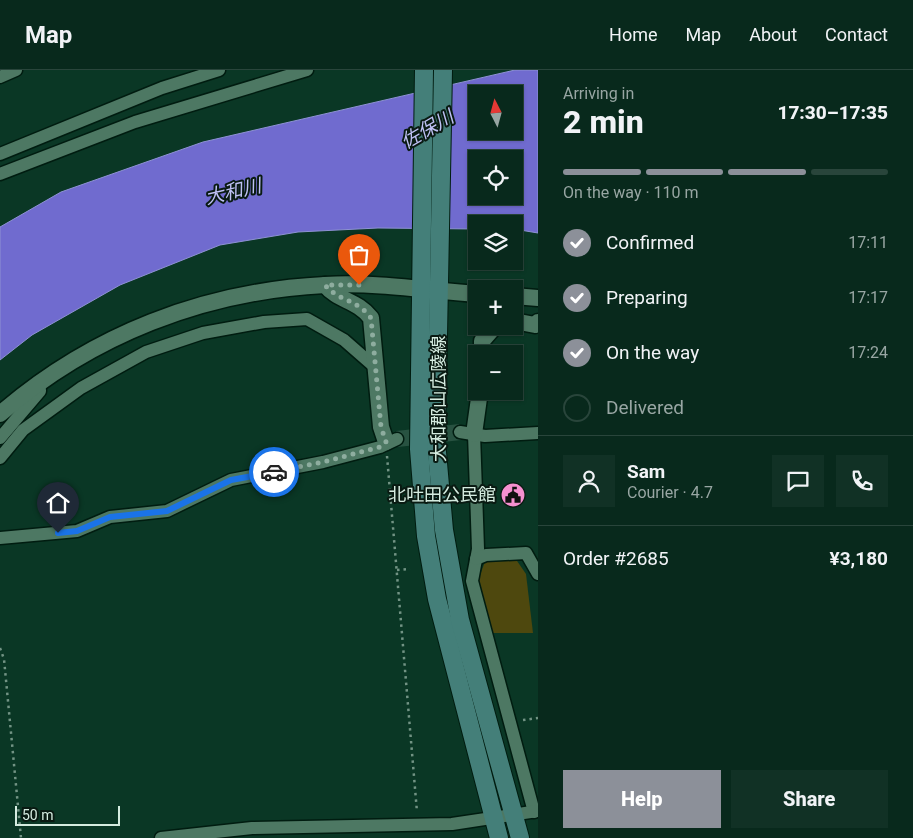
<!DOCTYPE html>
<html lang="en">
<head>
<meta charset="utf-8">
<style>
	:root { --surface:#08291c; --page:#113125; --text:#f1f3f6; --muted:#98a6a3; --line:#29453b; --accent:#8c9099 }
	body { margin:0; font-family:Roboto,"Noto Sans JP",sans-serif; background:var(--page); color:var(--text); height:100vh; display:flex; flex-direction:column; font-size:19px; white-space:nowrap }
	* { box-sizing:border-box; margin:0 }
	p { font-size:16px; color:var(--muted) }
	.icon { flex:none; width:28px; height:28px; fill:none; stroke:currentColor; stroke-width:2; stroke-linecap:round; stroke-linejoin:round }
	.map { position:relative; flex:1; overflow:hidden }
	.side { display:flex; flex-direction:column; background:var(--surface); width:375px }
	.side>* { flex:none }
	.needle { width:32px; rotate:354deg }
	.tools { position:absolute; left:468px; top:15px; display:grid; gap:10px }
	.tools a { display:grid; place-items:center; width:55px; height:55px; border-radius:0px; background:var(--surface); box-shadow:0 1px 4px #0004,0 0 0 1px var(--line); font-size:25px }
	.scale { position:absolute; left:15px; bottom:12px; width:105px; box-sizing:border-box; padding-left:5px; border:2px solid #d5ece0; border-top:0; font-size:14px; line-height:18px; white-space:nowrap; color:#d5ece0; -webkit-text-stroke:4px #091a12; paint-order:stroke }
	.pin { position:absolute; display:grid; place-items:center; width:42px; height:42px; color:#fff; margin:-51px -21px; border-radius:50% 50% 50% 0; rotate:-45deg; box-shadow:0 0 5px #0007 }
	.pin .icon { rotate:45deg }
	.courier { position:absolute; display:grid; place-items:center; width:50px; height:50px; margin:-25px; border:4px solid #1a73e8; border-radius:50%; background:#fff; color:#222; box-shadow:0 1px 6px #0007 }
	.overview em { font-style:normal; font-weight:800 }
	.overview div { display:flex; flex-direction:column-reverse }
	.overview { display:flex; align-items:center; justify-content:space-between; height:85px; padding:0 25px }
	h1 { font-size:32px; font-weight:800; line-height:38px }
	.bar { display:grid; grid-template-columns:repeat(4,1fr); gap:8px 5px; align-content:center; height:60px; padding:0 25px }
	.bar i { height:6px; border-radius:4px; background:var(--line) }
	.bar .current { background:var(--accent) }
	.bar p { grid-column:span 4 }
	.line { display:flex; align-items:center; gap:12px; padding:0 25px; border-top:1px solid var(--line) }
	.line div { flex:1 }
	.round { display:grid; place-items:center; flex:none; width:52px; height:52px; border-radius:0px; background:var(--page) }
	ol { padding:0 25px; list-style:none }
	li { display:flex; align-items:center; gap:15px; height:55px }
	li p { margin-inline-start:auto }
	li .icon { padding:5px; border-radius:50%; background:var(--accent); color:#fff; stroke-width:4 }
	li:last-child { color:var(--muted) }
	li i { width:28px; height:28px; border:2px solid var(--line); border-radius:50% }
	.button { display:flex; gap:10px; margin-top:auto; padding:10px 25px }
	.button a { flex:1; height:58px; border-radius:0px; background:var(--accent); color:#fff; font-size:20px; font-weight:800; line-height:58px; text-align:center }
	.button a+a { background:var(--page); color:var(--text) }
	header { display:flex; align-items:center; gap:30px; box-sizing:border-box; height:70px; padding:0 25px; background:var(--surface); border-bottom:1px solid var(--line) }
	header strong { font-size:24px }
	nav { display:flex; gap:28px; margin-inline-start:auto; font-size:18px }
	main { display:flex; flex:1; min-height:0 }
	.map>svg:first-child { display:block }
	.green { fill:#4e480e }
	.water { fill:#706bcf; stroke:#8e92d4; fill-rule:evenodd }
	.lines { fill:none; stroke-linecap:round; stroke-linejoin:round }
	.tertiary-tunnel { stroke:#285241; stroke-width:16; stroke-dasharray:16 8; stroke-linecap:butt }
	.minor-casing { stroke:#001c10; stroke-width:15 }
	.tertiary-casing { stroke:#001c10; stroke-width:19 }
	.secondary-casing { stroke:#001c10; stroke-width:20 }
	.path { stroke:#729384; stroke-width:2.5; stroke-dasharray:2.5 4; stroke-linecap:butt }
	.minor { stroke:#4d7863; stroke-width:12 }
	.tertiary { stroke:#4d7863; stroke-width:16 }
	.secondary { stroke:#447f79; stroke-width:18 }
	.done { stroke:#8ead9f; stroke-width:5; stroke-dasharray:0 9 }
	.route { stroke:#1a73e8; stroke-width:6 }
	.labels { text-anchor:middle; stroke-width:4; stroke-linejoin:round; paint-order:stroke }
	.street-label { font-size:18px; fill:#d5ece0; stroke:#091a12 }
	.poi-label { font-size:18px; fill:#d5ece0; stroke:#091a12; text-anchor:end }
	.water-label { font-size:19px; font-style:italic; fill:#bfc1f4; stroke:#091a12 }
</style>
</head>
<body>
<header>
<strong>Map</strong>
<nav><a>Home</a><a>Map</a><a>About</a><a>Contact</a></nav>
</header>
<main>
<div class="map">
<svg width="538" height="768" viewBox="0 0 538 768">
	<rect width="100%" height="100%" fill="#0a3725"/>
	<path class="green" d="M515 488 526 504 533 563H489L477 513 486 489Z"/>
	<path class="water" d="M515 0H538V163L514 159V154H476V159L378 158 298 162 220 175 120 215 32 265 0 290V157L61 122 203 72ZM476 24H514V61H476ZM476 89H514V126H476Z"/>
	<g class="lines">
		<path class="tertiary-tunnel" d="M397 369 460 362"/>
		<defs>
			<g id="minor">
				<path d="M0 7 16 0"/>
				<path d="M0 84 162 18 219 0"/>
				<path d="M0 104 135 52 307 0"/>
				<path d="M460 362 485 366 538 363"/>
				<path d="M474 364 478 479 472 511 534 742"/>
				<path d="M0 368 40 321 39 312"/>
				<path d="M0 388 23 360 81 318 146 282 203 263 264 252 307 249 344 270 376 298"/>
				<path d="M0 468 77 461 110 447 167 441 231 410 323 392 380 377 397 369"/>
				<path d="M476 489 486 485 526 483 538 504"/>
				<path d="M161 768 252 758 452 754 538 741"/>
			</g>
			<g id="tertiary">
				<path d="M325 215C338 231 357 230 371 248L381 357 386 372"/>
				<path d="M514 226 538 228"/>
				<path d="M514 251 535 255 538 252"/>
				<path d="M482 284V271L495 256"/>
				<path d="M0 344C91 265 204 221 325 215 376 212 426 220 476 224"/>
				<path d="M474 364 480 321"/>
			</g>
			<g id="secondary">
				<path d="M424 0 419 379 426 466 437 529 499 768"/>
				<path d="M443 0 436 371 444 460 460 550 520 768"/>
			</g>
		</defs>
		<use href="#minor" class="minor-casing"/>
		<use href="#tertiary" class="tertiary-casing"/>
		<use href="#secondary" class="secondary-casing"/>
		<g class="path">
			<path d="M387 386 417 742"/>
			<path d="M397 500 410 499"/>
			<path d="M0 578 4 589 21 768"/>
			<path d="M523 650 538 648"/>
		</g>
		<use href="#minor" class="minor"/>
		<use href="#tertiary" class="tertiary"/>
		<use href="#secondary" class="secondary"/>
	</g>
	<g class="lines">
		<path class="done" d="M274 402 323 392 380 377 386 372 381 357 371 248C357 229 338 231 325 215H359"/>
		<path class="route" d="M58 463 77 461 110 447 167 441 231 410 274 402"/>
	</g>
	<defs>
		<symbol id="civic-disc" viewBox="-11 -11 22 22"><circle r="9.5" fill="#f690d0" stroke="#091a12"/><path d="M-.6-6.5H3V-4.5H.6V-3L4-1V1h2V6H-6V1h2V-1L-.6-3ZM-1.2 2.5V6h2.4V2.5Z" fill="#111"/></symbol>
	</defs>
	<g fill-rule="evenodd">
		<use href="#civic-disc" x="499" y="411" width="28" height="28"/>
	</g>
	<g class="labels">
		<g class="street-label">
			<text transform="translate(439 329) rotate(-90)" y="6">大和郡山広陵線</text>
		</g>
		<g class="poi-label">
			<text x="496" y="431">北吐田公民館</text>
		</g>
		<g class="water-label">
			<text transform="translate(427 59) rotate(-30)" y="7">佐保川</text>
			<text transform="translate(233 121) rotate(-13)" y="7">大和川</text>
		</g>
	</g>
</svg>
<div class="tools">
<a><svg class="needle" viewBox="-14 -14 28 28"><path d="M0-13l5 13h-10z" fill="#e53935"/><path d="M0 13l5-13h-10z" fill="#98a6a3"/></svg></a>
<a><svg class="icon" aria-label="locate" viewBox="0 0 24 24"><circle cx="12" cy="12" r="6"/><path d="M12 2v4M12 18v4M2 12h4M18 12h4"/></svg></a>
<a><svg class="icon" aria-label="layers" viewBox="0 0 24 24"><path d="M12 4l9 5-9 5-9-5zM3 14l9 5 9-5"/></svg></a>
<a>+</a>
<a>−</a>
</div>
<div class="scale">50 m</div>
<div class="pin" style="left:359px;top:215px;background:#ea580c"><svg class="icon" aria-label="bag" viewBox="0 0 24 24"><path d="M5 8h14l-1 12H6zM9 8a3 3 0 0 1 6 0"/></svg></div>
<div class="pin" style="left:58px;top:463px;background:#1f2937"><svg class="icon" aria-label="home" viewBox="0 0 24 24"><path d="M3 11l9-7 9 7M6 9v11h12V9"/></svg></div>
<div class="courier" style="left:274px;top:402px"><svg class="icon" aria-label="car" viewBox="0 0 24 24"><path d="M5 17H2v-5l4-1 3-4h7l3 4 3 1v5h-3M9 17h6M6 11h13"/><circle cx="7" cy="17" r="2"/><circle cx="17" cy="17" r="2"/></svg></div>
</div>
<section class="side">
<div class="overview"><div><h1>2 min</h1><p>Arriving in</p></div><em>17:30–17:35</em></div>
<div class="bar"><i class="current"></i><i class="current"></i><i class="current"></i><i></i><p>On the way · 110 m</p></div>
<ol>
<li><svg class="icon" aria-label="check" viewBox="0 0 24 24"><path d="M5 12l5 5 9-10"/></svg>Confirmed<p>17:11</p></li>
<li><svg class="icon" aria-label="check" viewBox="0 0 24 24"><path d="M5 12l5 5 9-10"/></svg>Preparing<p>17:17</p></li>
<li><svg class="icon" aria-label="check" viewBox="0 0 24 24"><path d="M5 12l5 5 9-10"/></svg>On the way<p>17:24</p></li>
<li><i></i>Delivered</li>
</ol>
<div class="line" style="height:90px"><a class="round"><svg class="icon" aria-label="person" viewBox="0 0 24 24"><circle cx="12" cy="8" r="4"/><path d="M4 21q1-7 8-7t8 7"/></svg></a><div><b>Sam</b><p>Courier · 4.7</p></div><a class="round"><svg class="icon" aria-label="chat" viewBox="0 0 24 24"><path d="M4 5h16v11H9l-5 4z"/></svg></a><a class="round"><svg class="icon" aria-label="phone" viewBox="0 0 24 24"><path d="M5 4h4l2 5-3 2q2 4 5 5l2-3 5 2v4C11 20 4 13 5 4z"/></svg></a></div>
<div class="line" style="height:65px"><div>Order #2685</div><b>¥3,180</b></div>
<div class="button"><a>Help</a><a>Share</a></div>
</section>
</main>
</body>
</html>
